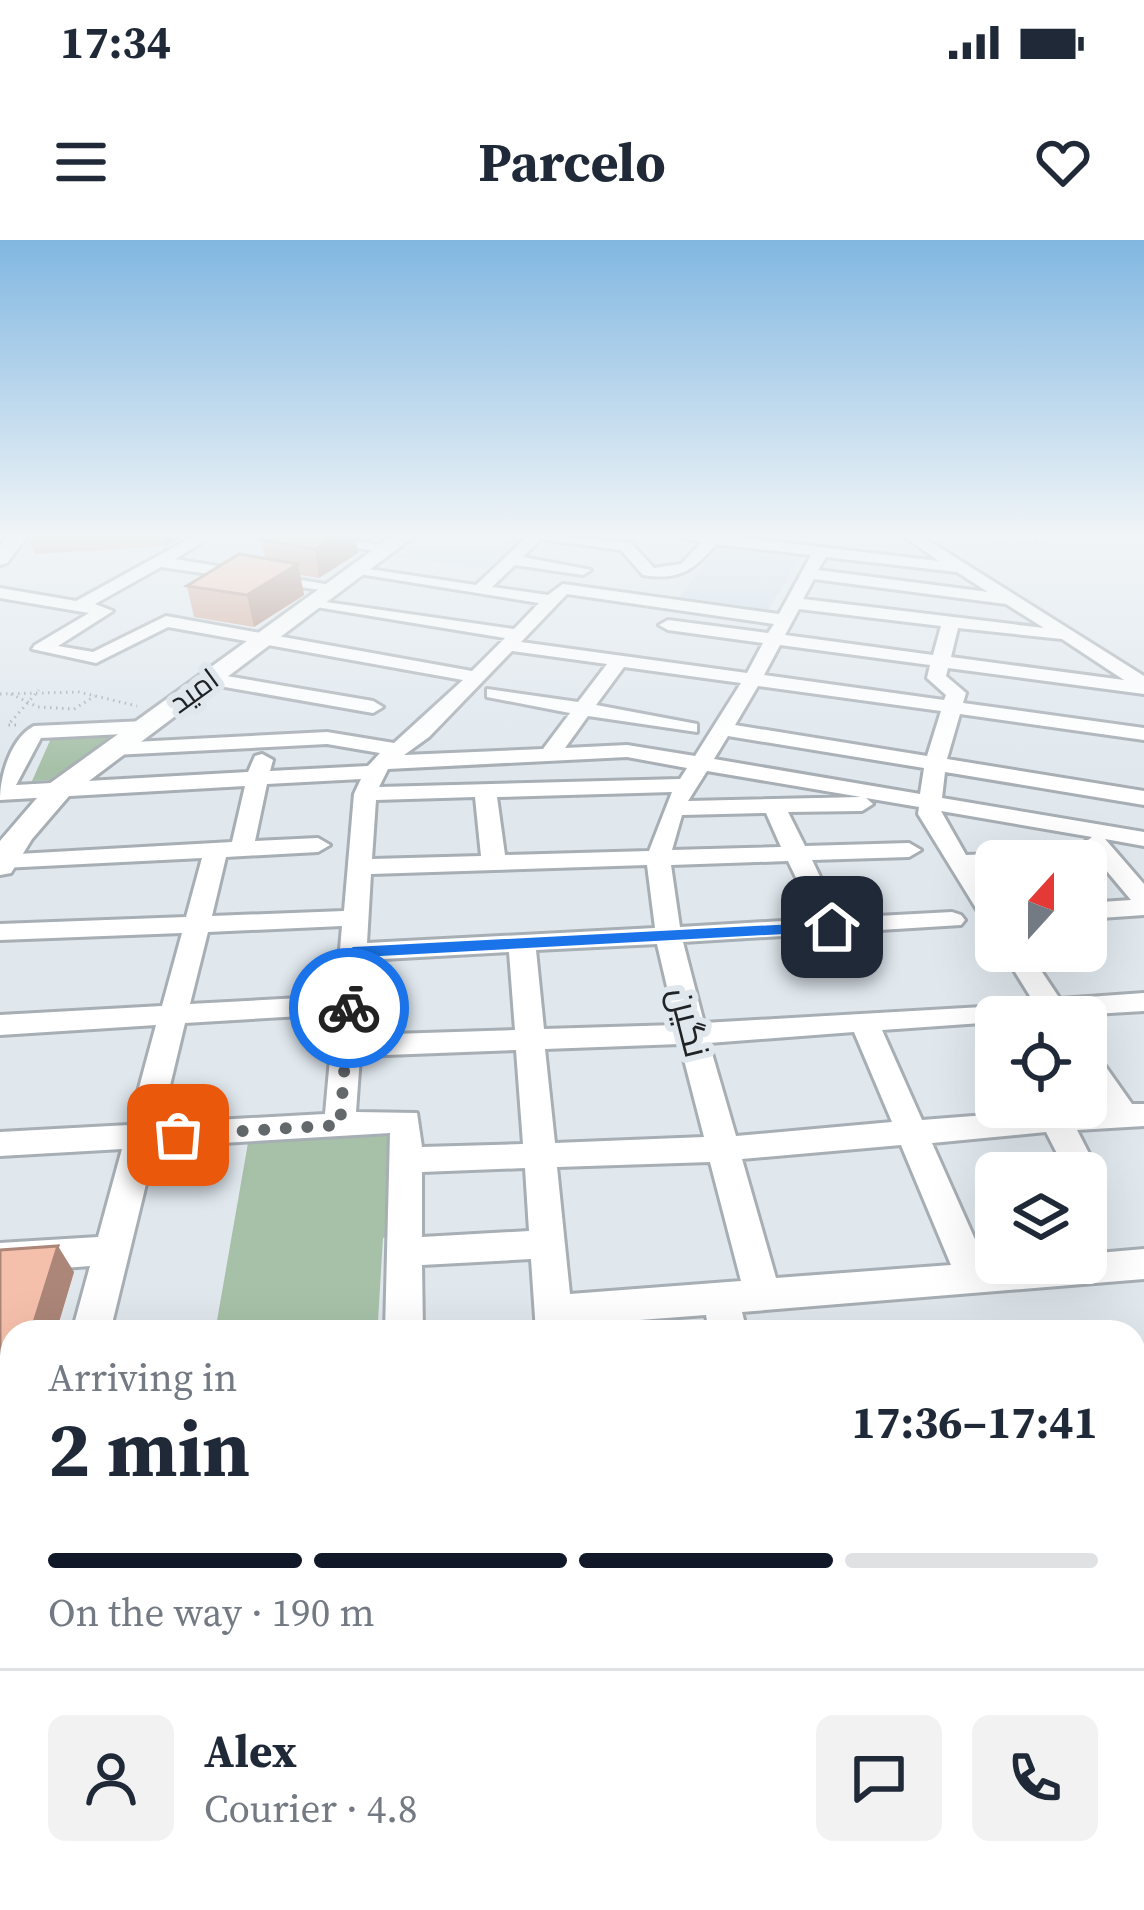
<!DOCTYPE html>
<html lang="en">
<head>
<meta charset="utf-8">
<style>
	:root { --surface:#fff; --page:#f2f2f3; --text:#1f2937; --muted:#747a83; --line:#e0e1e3; --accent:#111827 }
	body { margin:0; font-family:"Source Serif 4",Cairo,serif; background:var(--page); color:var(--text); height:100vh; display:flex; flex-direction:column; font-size:45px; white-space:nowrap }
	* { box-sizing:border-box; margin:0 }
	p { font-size:39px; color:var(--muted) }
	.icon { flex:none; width:66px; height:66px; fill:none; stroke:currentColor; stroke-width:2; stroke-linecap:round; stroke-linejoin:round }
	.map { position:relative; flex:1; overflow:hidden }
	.drawer { position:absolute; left:0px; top:1080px; width:1146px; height:591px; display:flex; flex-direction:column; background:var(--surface); border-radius:36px 36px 0 0; box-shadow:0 12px 48px #0002 }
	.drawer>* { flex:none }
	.needle { width:78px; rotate:21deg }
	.controls { position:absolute; left:975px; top:600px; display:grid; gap:24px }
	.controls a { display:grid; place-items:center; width:132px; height:132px; border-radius:18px; background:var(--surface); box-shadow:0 12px 48px #0002; font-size:60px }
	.pin { position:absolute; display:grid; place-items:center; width:102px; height:102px; color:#fff; margin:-51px; border-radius:24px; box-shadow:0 6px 18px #0006 }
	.courier { position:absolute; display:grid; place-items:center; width:120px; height:120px; margin:-60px; border:9px solid #1a73e8; border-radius:50%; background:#fff; color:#222; box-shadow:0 3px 15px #0007 }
	.overview em { font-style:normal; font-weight:700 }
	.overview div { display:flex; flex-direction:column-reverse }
	.overview { display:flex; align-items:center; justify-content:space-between; height:204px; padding:0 48px }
	h1 { font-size:78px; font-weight:700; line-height:90px }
	.bar { display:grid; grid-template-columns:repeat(4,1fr); gap:18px 12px; align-content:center; height:144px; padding:0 48px }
	.bar i { height:15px; border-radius:9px; background:var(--line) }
	.bar .selected { background:var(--accent) }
	.bar p { grid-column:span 4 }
	.line { display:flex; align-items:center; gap:30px; padding:0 48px; border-top:3px solid var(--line) }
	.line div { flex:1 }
	.round { display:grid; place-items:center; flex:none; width:126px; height:126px; border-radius:18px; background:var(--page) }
	.status { display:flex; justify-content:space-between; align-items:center; height:84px; padding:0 60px; background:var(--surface); direction:ltr }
	.status svg { height:33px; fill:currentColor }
	header { display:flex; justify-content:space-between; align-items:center; height:156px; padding:0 48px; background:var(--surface); font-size:54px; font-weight:700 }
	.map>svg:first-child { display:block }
	.built { fill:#d0deea }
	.green { fill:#a7c1a8 }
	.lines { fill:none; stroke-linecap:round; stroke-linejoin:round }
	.minor-casing { stroke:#a7aeb4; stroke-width:6 }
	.major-casing { stroke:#a7aeb4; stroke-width:6 }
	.path { stroke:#a5acb0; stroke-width:3; stroke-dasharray:1.5 4.5; stroke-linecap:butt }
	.minor { fill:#fff; fill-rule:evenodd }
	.major { fill:#fff; fill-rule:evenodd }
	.wall { fill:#d3a593 }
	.shaded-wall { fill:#ac8678 }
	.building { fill:#f5c0ab; stroke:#ac8678; stroke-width:3 }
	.route { fill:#1a73e8 }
	.done { stroke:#63686b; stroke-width:12; stroke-dasharray:0 21.6 }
	.labels { text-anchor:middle; stroke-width:12; stroke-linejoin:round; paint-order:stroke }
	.far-street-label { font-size:30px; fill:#202325; stroke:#e0e8ee }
	.street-label { font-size:36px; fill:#202325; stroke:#e0e8ee }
</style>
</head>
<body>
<div class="status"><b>17:34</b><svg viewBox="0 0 49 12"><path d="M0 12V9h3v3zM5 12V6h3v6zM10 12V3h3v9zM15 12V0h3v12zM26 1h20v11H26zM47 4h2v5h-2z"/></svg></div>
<header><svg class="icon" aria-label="menu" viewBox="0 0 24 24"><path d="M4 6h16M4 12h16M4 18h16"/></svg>Parcelo<svg class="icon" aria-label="heart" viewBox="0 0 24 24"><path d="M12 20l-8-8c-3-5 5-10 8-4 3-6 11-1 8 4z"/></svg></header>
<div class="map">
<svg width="1144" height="1670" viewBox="0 0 1144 1670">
	<rect width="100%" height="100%" fill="#e0e8ee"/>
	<g class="built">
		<path d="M426 294H527L488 329 396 317Z"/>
		<path d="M718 307 801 317 765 375 675 362Z"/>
		<path d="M641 1659H878L881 1670H642Z"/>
	</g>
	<g class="green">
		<path d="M118 493 54 540 32 541 52 496Z"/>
		<path d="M396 888 397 994 383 998 378 1081 215 1092 249 897Z"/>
		<path d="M1134 1519 1144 1544V1670H895L893 1659H1134Z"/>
	</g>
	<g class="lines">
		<defs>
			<g id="minor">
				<path d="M198 294H216L175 319 343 347 335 352 161 327 95 364 113 371 58 406 93 412 166 376 472 431 505 398 304 365 312 360 514 389 539 363 347 332 355 327 476 345 530 294 631 303 654 328 681 324 702 302 665 294H709L939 321 901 294H918L1144 436V454L948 428 946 436 966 453 963 463 1144 488V500L960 474 947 519 1144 551V565L945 532 942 558 1144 592V606L1105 599 1144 644V675L1086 679V663L1131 660 1100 623 996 621V628L975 629 996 661V689L987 686 918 574 919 567 866 558 873 564 862 571 788 572 805 606 909 603 921 610 909 617 812 620 840 678 952 672 961 675 965 680 961 685 683 702 704 783 1017 765 1018 777H996V782L882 790 922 880 1101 866 1086 843V810L1096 813 1132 864H1144V886L1077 890 1099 933 1095 942 1086 945V933H1067L1046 892 932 903 985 1022 1086 1023V1014L1144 1009V1039L742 1072 747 1092H709L706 1075 573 1085 574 1092H536L531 1019 422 1025 423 1092H385L390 893 155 907 110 1092H72L90 1026 0 1033V1003L98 997 122 909 0 916V892L129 885 156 785 0 795V775L162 766 182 693 0 700V684L186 677 202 618 3 628 0 615 232 602 245 546 0 560C0 535 11 498 34 486L145 481 155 487 145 493 41 498 16 545 248 532 255 516 262 514 273 520 270 531 368 526 380 513 327 504 114 515 104 509 114 503 327 492 394 503 463 440 168 387 96 423 32 409 35 405 89 373 0 358V348L76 361ZM541 299 621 310 643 335C679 341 694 330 716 304L811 315 779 374 563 344 548 355 492 347 515 325 583 335 591 330 523 317ZM826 317 957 332 988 352 818 330ZM814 339 1006 364 1044 388 803 359ZM567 354 774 384 768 393 668 380 659 385 668 390 763 403 747 433 521 402ZM799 369 941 386 933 415 785 395ZM958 388 1062 399 1124 440 951 417ZM780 405 930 425 927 438 946 455 944 460 764 435ZM512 411 607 424 578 462 487 449V457L570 473 543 509 404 515 429 497ZM624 427 741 443 695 516 627 505 565 508 588 476 697 492V484L596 465ZM758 446 941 471 927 516 735 485ZM728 496 924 528 920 554 714 519ZM627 517 687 528 680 539 379 547 388 529ZM707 531 861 557 688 561ZM361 539 354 554 344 671 212 676 226 617 318 612 330 605 318 598 255 601 267 544ZM672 552 649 611 505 615 497 557ZM475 557 481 616 372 619 376 560ZM941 571 1092 597 1084 603 1089 610 966 615ZM766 573 781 607 672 610 682 575ZM788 621 816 679 680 687 671 625ZM647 625 655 688 367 703 371 634ZM342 686 336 756 190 764 208 692ZM657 704 676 785 544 789 536 710ZM509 712 515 790 361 795 366 720ZM334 774 325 874 161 883 185 783ZM854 792 892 882 736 896 709 803ZM680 804 704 897 555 903 545 809ZM516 810 523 904 422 907 417 873 356 872 360 816ZM901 905 951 1025 776 1038 742 919ZM710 922 741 1041 570 1054 557 927ZM525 928 529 991 422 997V932Z"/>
				<path d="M274 294H314L396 308 388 313Z"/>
				<path d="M209 433 373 461 383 467 373 473 202 443V435Z"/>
				<path d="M1002 711H1028L1060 759 1144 753V771L1043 777Z"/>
				<rect x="1134" y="1207" width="10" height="40"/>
				<path d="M12 1293V1337L0 1338V1294Z"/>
				<path d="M1134 1318 1144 1322V1384L1134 1380Z"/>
				<path d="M1144 1391V1437L1134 1439V1393Z"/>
				<path d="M12 1500V1550L0 1551V1501Z"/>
				<path d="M211 1659H265L264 1670H210Z"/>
				<path d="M572 1659H626L627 1670H573Z"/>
				<path d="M1062 1659H1116L1120 1670H1066Z"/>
			</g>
			<g id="major">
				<path d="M9 294H29L7 323 0 325V306Z"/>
				<path d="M395 294H417L69 556 32 599 11 633 0 635V601L49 544Z"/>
			</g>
		</defs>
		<use href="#minor" class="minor-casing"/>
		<use href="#major" class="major-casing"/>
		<g class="path">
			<path d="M957 305 1144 298"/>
			<path d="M0 454 79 452 137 466"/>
			<path d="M11 454 38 467 74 469"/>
			<path d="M74 469 95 456"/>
			<path d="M16 485H8L39 450"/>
		</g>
		<use href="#minor" class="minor"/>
		<use href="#major" class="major"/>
	</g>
	<g class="wall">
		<path d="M28 294H189L166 306 35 314Z"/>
		<path d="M262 300 358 313 319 338 300 335 304 355 254 387 194 377 187 346 265 319Z"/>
		<path d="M0 1010 74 1032 56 1092H12V1146L0 1147Z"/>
	</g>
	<g class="shaded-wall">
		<path d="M163 294H189L166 306Z"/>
		<path d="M338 294H356L358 313 319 338 315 309Z"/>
		<path d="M298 324 304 355 254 387 247 355Z"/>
		<path d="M58 1006 74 1032 56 1092H31Z"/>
	</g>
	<g class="building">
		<path d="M271 294H338L315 309 262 300Z"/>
		<path d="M239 314 298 324 247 355 187 346Z"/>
		<path d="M58 1006 31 1092H12V1120L0 1121V1010Z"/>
	</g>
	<linearGradient id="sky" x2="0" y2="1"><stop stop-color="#81b7e1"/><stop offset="0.56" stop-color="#f1f5f7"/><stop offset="1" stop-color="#f1f5f7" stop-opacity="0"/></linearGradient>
	<rect width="1144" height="528" fill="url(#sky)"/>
	<path class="route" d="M832 682 838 684V691L362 717 358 768 349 774 340 768 345 712 353 707Z"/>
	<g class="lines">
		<path class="done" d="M178 895 340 885 349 768"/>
	</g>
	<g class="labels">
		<g class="far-street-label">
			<text transform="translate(194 451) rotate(-36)" y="10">امید</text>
		</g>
		<g class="street-label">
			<text transform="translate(690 782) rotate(76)" y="13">نگین</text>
		</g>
	</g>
</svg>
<div class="controls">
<a><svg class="needle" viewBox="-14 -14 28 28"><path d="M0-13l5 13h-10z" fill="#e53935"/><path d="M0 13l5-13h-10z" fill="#747a83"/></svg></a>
<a><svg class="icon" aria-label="locate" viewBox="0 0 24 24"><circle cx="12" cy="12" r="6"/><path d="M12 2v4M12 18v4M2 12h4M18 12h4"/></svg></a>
<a><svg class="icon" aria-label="layers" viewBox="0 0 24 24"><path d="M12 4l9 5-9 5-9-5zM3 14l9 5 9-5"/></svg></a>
</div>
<div class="pin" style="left:178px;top:895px;background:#ea580c"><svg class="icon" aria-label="bag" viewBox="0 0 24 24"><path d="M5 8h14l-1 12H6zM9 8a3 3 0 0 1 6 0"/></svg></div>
<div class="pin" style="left:832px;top:687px;background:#1f2937"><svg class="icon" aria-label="home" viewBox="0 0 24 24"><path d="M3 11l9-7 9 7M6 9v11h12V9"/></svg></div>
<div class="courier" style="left:349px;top:768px"><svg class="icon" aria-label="bike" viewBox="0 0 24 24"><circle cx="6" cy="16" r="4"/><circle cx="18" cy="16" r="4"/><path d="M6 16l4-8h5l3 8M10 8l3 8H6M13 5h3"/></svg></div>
<section class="drawer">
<div class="overview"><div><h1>2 min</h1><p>Arriving in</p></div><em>17:36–17:41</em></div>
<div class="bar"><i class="selected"></i><i class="selected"></i><i class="selected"></i><i></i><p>On the way · 190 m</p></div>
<div class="line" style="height:216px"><a class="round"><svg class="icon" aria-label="person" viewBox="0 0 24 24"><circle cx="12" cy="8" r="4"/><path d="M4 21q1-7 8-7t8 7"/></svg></a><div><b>Alex</b><p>Courier · 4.8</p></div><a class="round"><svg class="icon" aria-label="chat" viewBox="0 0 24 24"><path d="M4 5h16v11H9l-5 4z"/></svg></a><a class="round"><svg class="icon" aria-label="phone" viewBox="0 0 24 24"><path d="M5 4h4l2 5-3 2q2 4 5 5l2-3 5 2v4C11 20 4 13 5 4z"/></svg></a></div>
</section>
</div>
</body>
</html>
